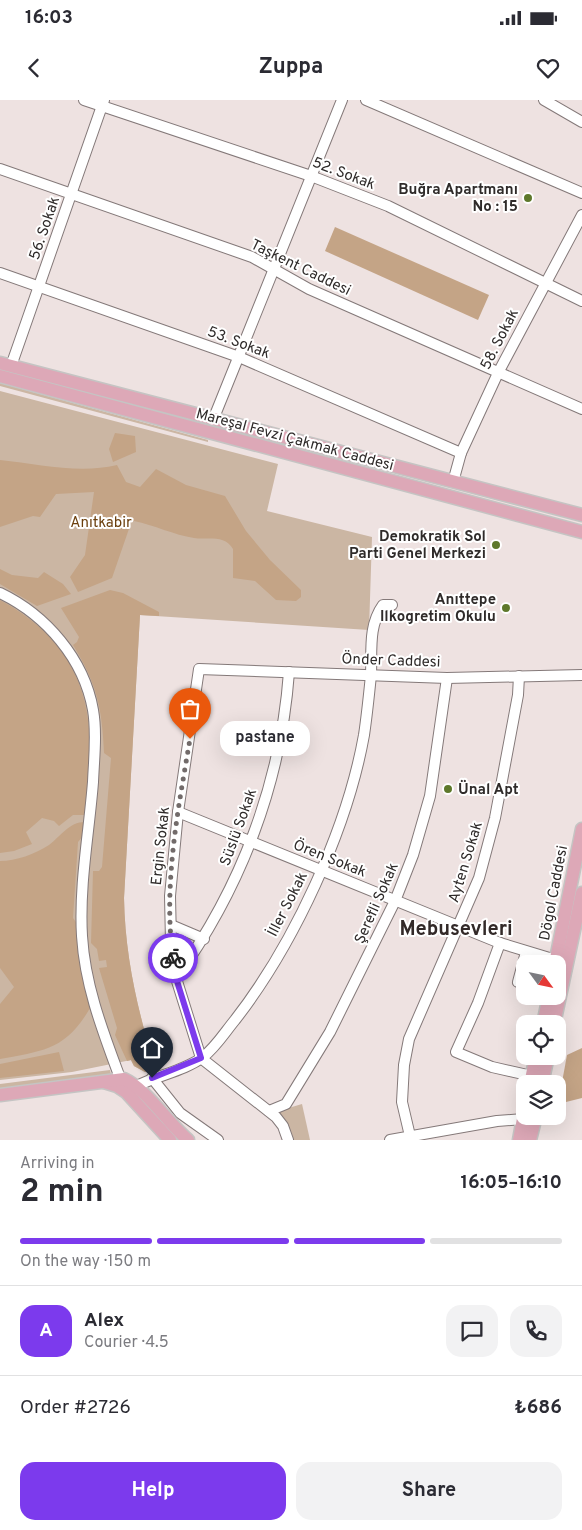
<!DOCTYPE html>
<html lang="en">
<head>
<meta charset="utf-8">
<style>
	:root { --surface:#fff; --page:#f2f2f3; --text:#2b2b33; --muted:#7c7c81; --line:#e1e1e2; --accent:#7c3aed }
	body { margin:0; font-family:Overpass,sans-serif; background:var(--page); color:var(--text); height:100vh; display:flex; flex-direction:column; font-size:19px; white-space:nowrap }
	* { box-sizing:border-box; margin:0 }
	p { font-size:16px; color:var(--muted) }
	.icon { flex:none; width:28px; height:28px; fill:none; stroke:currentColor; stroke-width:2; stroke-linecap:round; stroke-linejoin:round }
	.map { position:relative; height:1040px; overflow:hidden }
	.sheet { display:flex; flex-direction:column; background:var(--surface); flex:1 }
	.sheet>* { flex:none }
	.needle { width:32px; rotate:123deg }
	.tools { position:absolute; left:516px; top:855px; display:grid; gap:10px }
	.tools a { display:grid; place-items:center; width:50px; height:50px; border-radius:10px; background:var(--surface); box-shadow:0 5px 20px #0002; font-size:25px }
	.pin { position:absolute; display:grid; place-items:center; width:42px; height:42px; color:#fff; margin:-51px -21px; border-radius:50% 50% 50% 0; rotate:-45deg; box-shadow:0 0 5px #0007 }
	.pin .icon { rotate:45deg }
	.courier { position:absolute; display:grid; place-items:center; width:50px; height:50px; margin:-25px; border:4px solid #7c3aed; border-radius:50%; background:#fff; color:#222; box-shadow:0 1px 6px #0007 }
	.bubble { position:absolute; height:35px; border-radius:15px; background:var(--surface); box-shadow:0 5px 20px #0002; font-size:16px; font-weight:700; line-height:35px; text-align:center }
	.overview em { font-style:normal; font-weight:700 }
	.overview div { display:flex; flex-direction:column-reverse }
	.overview { display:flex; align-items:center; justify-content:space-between; height:85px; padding:0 20px }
	h1 { font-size:32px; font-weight:700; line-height:38px }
	.bar { display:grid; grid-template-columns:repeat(4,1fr); gap:8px 5px; align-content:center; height:60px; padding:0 20px }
	.bar i { height:6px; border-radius:4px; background:var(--line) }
	.bar .on { background:var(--accent) }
	.bar p { grid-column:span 4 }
	.line { display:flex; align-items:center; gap:12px; padding:0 20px; border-top:1px solid var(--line) }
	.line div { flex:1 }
	.round { display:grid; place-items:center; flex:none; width:52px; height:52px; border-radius:15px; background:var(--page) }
	.primary-button { display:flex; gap:10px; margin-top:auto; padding:10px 20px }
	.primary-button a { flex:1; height:58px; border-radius:15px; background:var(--accent); color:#fff; font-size:20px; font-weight:700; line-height:58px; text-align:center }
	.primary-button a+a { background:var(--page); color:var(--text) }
	.status { display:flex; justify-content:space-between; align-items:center; height:35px; padding:0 25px; background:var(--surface); direction:ltr }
	.status svg { height:14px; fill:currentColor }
	header { display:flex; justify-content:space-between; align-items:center; height:65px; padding:0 20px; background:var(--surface); font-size:22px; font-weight:700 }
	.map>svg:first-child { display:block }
	.green { fill:#cbb6a3 }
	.forest { fill:#c4a486 }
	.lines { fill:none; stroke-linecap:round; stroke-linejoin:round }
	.minor-casing { stroke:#847979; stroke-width:12 }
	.major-casing { stroke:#c5c4c3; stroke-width:15 }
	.minor { stroke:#fff; stroke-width:10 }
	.major { stroke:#dda8b7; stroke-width:12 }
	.done { stroke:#726b6a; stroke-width:5; stroke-dasharray:0 9 }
	.route { stroke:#7c3aed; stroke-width:6 }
	.poi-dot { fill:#5e782b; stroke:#fff; stroke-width:2 }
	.labels { text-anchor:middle; stroke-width:4; stroke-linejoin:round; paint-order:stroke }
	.street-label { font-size:15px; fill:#2f2b2a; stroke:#fff }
	.poi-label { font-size:15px; font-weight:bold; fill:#2f2b2a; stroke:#fff; text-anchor:end }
	.park-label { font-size:15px; fill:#6b3f0d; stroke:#fff }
	.district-label { font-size:20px; font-weight:bold; fill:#322928; stroke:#fff }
</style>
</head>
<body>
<div class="status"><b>16:03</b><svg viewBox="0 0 49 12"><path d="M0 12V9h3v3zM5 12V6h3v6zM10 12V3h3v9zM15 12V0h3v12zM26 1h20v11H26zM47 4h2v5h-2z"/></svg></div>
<header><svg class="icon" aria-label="back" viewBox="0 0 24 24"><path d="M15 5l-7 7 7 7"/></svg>Zuppa<svg class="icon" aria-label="heart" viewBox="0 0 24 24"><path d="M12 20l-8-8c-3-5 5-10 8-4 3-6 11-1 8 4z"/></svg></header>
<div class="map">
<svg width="582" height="1040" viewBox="0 0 582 1040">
	<rect width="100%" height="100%" fill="#eee2e1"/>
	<g class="green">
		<path d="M0 283 208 340V342L0 286Z"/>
		<path d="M0 291 278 364 267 411 372 437 369 530 140 515 124 798C125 857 138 911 155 968L145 972 134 966 131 960 72 972 0 980Z"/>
		<path d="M110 970 111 974 0 989V984Z"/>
		<path d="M302 1004 310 1040H291L275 1012Z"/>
	</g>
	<g class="forest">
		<path d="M335 127 489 195 478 220 325 151Z"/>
		<path d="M115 333 135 336 136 352 113 362 109 349Z"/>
		<path d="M0 360C39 364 79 374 117 365L126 382 140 387 156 369 186 385 225 396 246 431 270 460 301 490V497L296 501 276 500 255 481 233 478V449C225 434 207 440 194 438 174 435 154 425 134 421L131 423 112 478 78 492 70 477 85 455 94 392 56 394 40 417 33 416 0 427Z"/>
		<path d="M0 469 12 475 38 478 44 472 63 484 71 494 37 506 0 484Z"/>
		<path d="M110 490 123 493 159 512V516L140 515 124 798C125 857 138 911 155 968L145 972 134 966 131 960 127 961 115 935 117 928 99 868 107 867 106 860 99 861 97 849 91 843 93 771H99L102 767 111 658 104 653C102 608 97 584 73 545L77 542 79 537 61 508Z"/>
		<path d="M0 500C70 538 95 591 89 669 88 683 89 701 85 715H73L59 726 54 721 42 718 26 732 32 744 14 751 0 753Z"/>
		<path d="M85 722 83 736 78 742 73 818 78 825 90 908C66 950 43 951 0 959V904L14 887 0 868V761C16 761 35 754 49 745 61 736 69 722 85 722Z"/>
		<path d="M582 948V998L558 1004 567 955Z"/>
		<path d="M59 952 64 971 0 978V964Z"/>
	</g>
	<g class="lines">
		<defs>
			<g id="minor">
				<path d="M84 0 311 76 388 106 582 201"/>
				<path d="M366 0 582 93"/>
				<path d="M544 0 582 22"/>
				<path d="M0 69 252 157 309 189 582 309"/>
				<path d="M0 173 239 257 461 353"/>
				<path d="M11 266 104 0"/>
				<path d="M213 320 342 0"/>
				<path d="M453 382 461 353 498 273 582 115"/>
				<path d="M0 493C46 515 84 559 93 610 97 633 94 658 93 682 89 733 79 785 82 836 85 886 103 932 120 978"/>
				<path d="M178 712 500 843 556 860"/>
				<path d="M171 825 204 839"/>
				<path d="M500 843 478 903 456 952 492 967 532 976"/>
				<path d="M176 878C241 788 281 683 289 572"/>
				<path d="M525 885 518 882 526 852"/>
				<path d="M152 978 180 1013 218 1040"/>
				<path d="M137 986C158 975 184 971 203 957 216 947 225 932 235 920 294 844 347 730 364 635 367 615 369 595 371 575 372 551 368 526 383 505H392"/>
				<path d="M269 1011 286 1004 330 932 395 801 413 755 430 696 447 578"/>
				<path d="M410 1036 402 1002 404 965 409 939 479 778 495 718 518 595 519 576"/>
				<path d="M288 1040 283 1026 276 1017 201 958 176 878 171 842 170 796 178 712 199 569 447 578 582 575"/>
				<path d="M390 1040 497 1021 523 1019"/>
			</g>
			<g id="major">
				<path d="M0 263 582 415"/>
				<path d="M0 276 582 432"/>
				<path d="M555 864 582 729"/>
				<path d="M543 924 549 896"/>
				<path d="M554 924 582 793"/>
				<path d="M104 982 117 986 126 992 170 1040"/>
				<path d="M530 984 536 956"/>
				<path d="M542 984 548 956"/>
				<path d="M0 995 124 979C146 989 168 1023 188 1040"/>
				<path d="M519 1040 525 1008"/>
				<path d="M530 1040 536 1016"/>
			</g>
		</defs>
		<use href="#minor" class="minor-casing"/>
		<use href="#major" class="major-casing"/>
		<use href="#minor" class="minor"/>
		<use href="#major" class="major"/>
	</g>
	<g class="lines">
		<path class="done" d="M173 858C163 785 178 710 190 639"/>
		<path class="route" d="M152 978 201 958 176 878 173 858"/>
	</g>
	<g class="poi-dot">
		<circle cx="528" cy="98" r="5"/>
		<circle cx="496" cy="445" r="5"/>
		<circle cx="506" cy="508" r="5"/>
		<circle cx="448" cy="689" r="5"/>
	</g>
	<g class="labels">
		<g class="street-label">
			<text transform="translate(344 73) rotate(21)" y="5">52. Sokak</text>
			<text transform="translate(44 128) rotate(-71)" y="5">56. Sokak</text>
			<text transform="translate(301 167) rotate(26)" y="5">Taşkent Caddesi</text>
			<text transform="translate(499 239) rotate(-63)" y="5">58. Sokak</text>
			<text transform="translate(239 242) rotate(21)" y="5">53. Sokak</text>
			<text transform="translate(295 339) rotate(15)" y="5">Mareşal Fevzi Çakmak Caddesi</text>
			<text transform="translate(391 560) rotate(2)" y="5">Önder Caddesi</text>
			<text transform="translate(238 727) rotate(-70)" y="5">Süslü Sokak</text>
			<text transform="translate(160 746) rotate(-84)" y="5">Ergin Sokak</text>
			<text transform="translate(330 758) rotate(22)" y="5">Ören Sokak</text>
			<text transform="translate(465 762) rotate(-73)" y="5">Ayten Sokak</text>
			<text transform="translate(553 793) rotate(-79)" y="5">Dögol Caddesi</text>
			<text transform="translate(376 803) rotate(-66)" y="5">Şerefli Sokak</text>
			<text transform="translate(287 804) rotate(-63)" y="5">İller Sokak</text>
		</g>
		<g class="poi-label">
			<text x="518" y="94">Buğra Apartmanı<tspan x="518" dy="17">No : 15</tspan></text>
			<text x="486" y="441">Demokratik Sol<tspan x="486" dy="17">Parti Genel Merkezi</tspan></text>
			<text x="496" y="504">Anıttepe<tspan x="496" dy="17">Ilkogretim Okulu</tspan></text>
			<text x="458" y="694" text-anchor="start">Ünal Apt</text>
		</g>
		<g class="park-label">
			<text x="101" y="427">Anıtkabir</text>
		</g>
		<g class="district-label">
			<text x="456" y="835">Mebusevleri</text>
		</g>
	</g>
</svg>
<div class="tools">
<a><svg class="needle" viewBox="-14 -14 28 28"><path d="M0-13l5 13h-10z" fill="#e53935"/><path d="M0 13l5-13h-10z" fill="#7c7c81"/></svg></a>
<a><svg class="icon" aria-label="locate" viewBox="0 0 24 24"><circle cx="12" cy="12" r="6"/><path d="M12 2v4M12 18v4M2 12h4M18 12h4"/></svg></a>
<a><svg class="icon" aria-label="layers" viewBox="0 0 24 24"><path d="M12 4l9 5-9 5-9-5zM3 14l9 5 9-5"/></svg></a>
</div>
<div class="pin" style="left:190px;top:639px;background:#ea580c"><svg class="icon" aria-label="bag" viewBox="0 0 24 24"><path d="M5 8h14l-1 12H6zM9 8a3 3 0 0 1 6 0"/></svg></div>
<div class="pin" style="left:152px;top:978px;background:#1f2937"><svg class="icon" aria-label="home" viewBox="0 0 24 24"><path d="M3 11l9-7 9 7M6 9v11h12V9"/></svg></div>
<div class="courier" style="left:173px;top:858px"><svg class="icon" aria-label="bike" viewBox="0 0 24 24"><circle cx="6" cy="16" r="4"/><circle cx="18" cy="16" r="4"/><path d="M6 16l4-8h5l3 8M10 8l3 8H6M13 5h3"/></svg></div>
<div class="bubble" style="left:220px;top:621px;width:90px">pastane</div>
</div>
<section class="sheet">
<div class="overview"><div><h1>2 min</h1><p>Arriving in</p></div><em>16:05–16:10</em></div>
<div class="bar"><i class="on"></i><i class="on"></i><i class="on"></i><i></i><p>On the way · 150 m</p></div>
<div class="line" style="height:90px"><b class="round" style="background:var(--accent);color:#fff">A</b><div><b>Alex</b><p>Courier · 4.5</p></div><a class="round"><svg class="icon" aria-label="chat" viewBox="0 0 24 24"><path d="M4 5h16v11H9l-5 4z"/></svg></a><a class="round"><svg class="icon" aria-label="phone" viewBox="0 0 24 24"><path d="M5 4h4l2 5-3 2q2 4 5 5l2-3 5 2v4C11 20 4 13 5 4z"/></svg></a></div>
<div class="line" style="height:65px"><div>Order #2726</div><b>₺686</b></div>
<div class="primary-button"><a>Help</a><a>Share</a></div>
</section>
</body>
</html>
